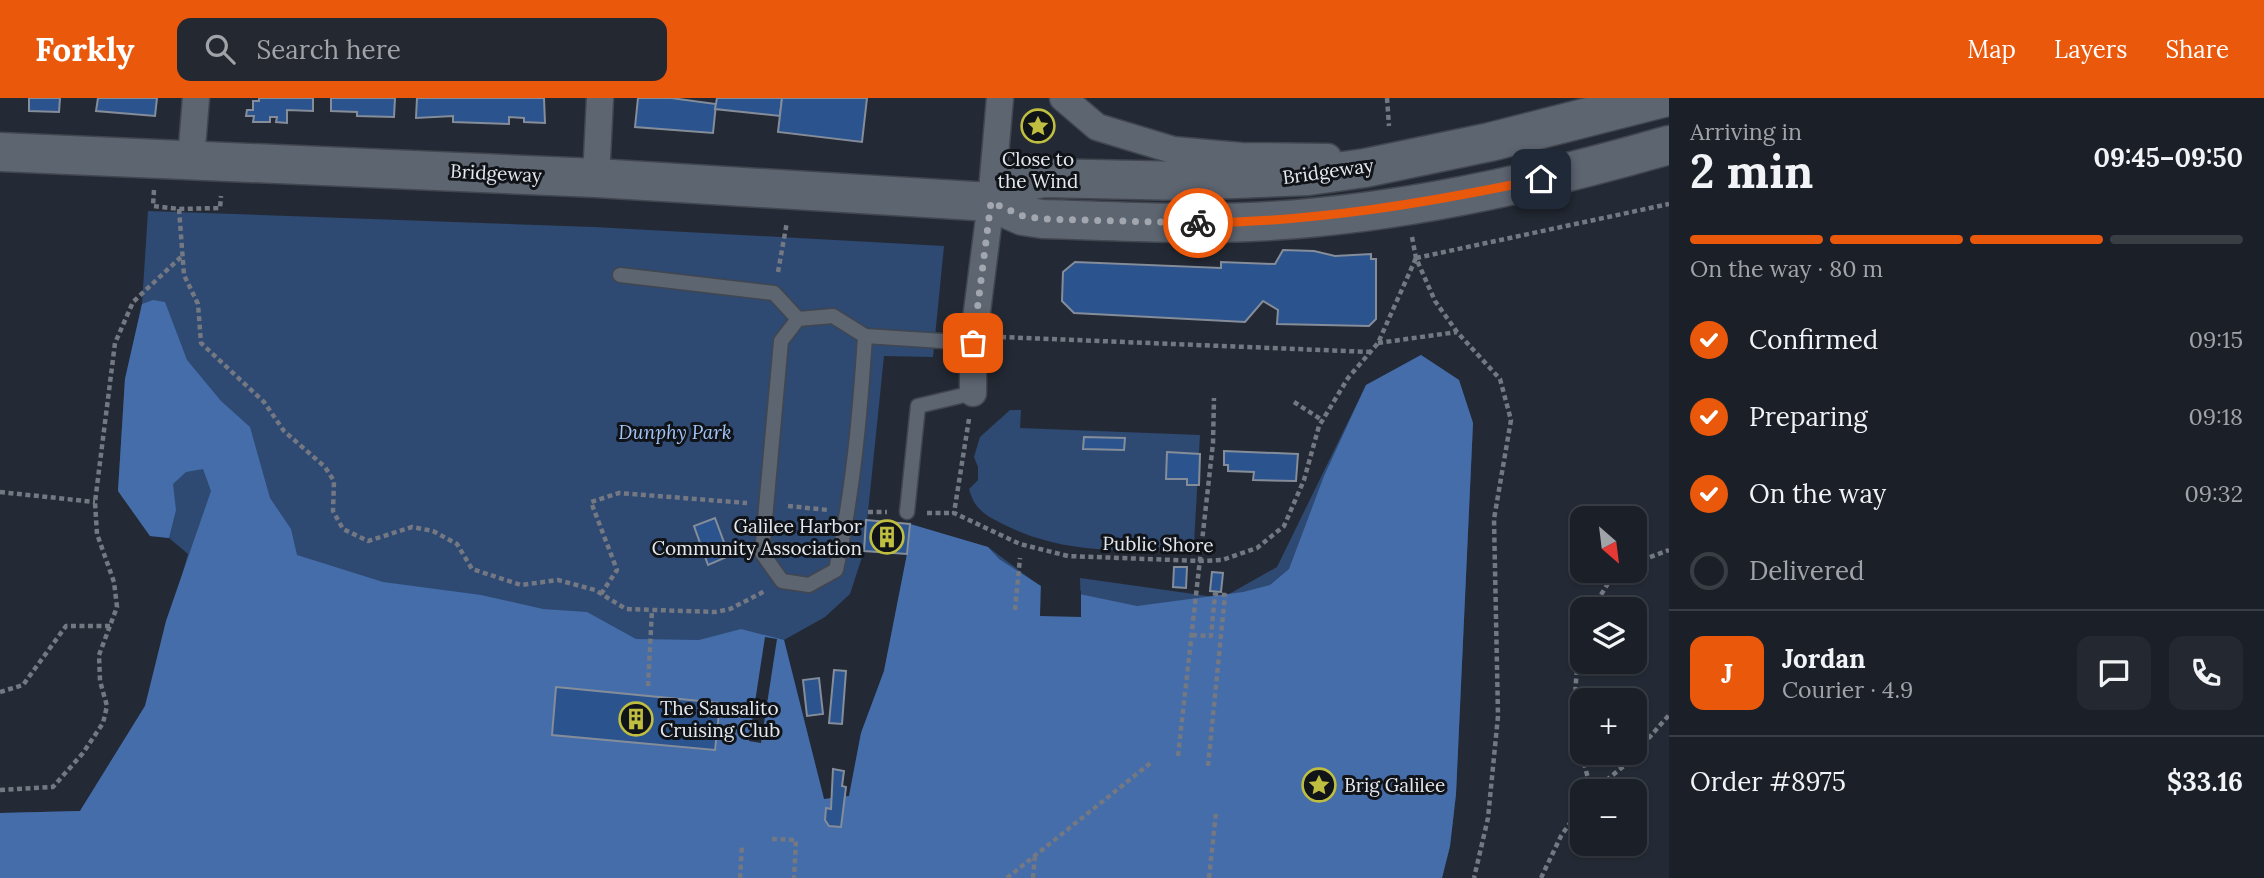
<!DOCTYPE html>
<html lang="en">
<head>
<meta charset="utf-8">
<style>
	:root { --surface:#1b2028; --page:#242830; --text:#f1f3f6; --muted:#a0a3a8; --line:#393e45; --accent:#ea580c }
	body { margin:0; font-family:Lora,serif; background:var(--page); color:var(--text); height:100vh; display:flex; flex-direction:column; font-size:26px; white-space:nowrap }
	* { box-sizing:border-box; margin:0 }
	p { font-size:23px; color:var(--muted) }
	.icon { flex:none; width:38px; height:38px; fill:none; stroke:currentColor; stroke-width:2; stroke-linecap:round; stroke-linejoin:round }
	.map { position:relative; flex:1; overflow:hidden }
	.details { display:flex; flex-direction:column; background:var(--surface); width:595px }
	.details>* { flex:none }
	.needle { width:46px; rotate:152deg }
	.buttons { position:absolute; left:1570px; top:408px; display:grid; gap:14px }
	.buttons a { display:grid; place-items:center; width:77px; height:77px; border-radius:14px; background:var(--surface); box-shadow:0 2px 5px #0004,0 0 0 2px var(--line); font-size:35px }
	.pin { position:absolute; display:grid; place-items:center; width:60px; height:60px; color:#fff; margin:-30px; border-radius:14px; box-shadow:0 4px 10px #0006 }
	.courier { position:absolute; display:grid; place-items:center; width:70px; height:70px; margin:-35px; border:5px solid #ea580c; border-radius:50%; background:#fff; color:#222; box-shadow:0 2px 9px #0007 }
	.head em { font-style:normal; font-weight:800 }
	.head div { display:flex; flex-direction:column-reverse }
	.head { display:flex; align-items:center; justify-content:space-between; height:119px; padding:0 21px }
	h1 { font-size:46px; font-weight:800; line-height:52px }
	.bar { display:grid; grid-template-columns:repeat(4,1fr); gap:10px 7px; align-content:center; height:84px; padding:0 21px }
	.bar i { height:9px; border-radius:5px; background:var(--line) }
	.bar .selected { background:var(--accent) }
	.bar p { grid-column:span 4 }
	.line { display:flex; align-items:center; gap:18px; padding:0 21px; border-top:2px solid var(--line) }
	.line div { flex:1 }
	.round { display:grid; place-items:center; flex:none; width:74px; height:74px; border-radius:14px; background:var(--page) }
	ol { padding:0 21px; list-style:none }
	li { display:flex; align-items:center; gap:21px; height:77px }
	li p { margin-inline-start:auto }
	li .icon { padding:7px; border-radius:50%; background:var(--accent); color:#fff; stroke-width:4 }
	li:last-child { color:var(--muted) }
	li i { width:38px; height:38px; border:4px solid var(--line); border-radius:50% }
	header { display:flex; align-items:center; gap:42px; box-sizing:border-box; height:98px; padding:0 35px; background:var(--accent); color:#fff }
	header strong { font-size:33px }
	nav { display:flex; gap:38px; margin-inline-start:auto; font-size:24px }
	.search { width:490px; height:63px; background:var(--page); display:flex; align-items:center; gap:18px; box-sizing:border-box; padding:0 24px; border-radius:14px; color:var(--muted); font-size:26px }
	main { display:flex; flex:1; min-height:0 }
	.map>svg:first-child { display:block }
	.green { fill:#2e4972 }
	.water { fill:#446daa }
	.pier { fill:#242a35 }
	.building { fill:#2b538e; stroke:#848d99; stroke-width:2 }
	.lines { fill:none; stroke-linecap:round; stroke-linejoin:round }
	.lane-casing { stroke:#41464f; stroke-width:17 }
	.street-casing { stroke:#41464f; stroke-width:29 }
	.secondary-casing { stroke:#41464f; stroke-width:41 }
	.path { stroke:#737882; stroke-width:4.5; stroke-dasharray:5 3.5; stroke-linecap:butt }
	.lane { stroke:#5d6571; stroke-width:14 }
	.street { stroke:#5d6571; stroke-width:26 }
	.secondary { stroke:#5d6571; stroke-width:38 }
	.done { stroke:#a1a6af; stroke-width:7; stroke-dasharray:0 12.6 }
	.route { stroke:#ea580c; stroke-width:9 }
	.labels { text-anchor:middle; stroke-width:6; stroke-linejoin:round; paint-order:stroke }
	.poi-label { font-size:19px; fill:#e4e9f0; stroke:#101317; text-anchor:start }
	.street-label { font-size:19px; fill:#e4e9f0; stroke:#101317 }
	.park-label { font-size:19px; font-style:italic; fill:#a2c4f8; stroke:#101317 }
</style>
</head>
<body>
<header>
<strong>Forkly</strong>
<div class="search"><svg class="icon" aria-label="search" viewBox="0 0 24 24"><circle cx="10" cy="10" r="6"/><path d="M15 15l6 6"/></svg>Search here</div>
<nav><a>Map</a><a>Layers</a><a>Share</a></nav>
</header>
<main>
<div class="map">
<svg width="1669" height="780" viewBox="0 0 1669 780">
	<rect width="100%" height="100%" fill="#242a35"/>
	<g class="green">
		<path d="M148 113 594 129 944 148 933 259 884 258 864 453 850 496 825 519 784 542 824 701 849 698 861 635 884 573 907 456 910 426 988 449 1081 519 1080 480 1222 500 1277 469 1366 287 1421 257 1459 282 1473 325 1456 696 1450 748 1442 780 896 735 303 521 228 370 194 630 0 780V715L80 713 145 608 188 456 169 440 150 438 118 393 125 281 142 206Z"/>
		<path d="M1010 312H1021L1020 330 1200 337 1194 447 1189 452C1127 453 1066 456 1009 429 989 419 975 414 969 391L978 382V369L974 359 980 339Z"/>
	</g>
	<path class="water" d="M153 202 165 204 187 262 221 303 250 329 270 400 291 431 297 457 383 484 481 497 543 511 587 514 636 541 699 542 741 531 784 542 824 701 849 698 861 635 884 573 907 456 910 426 988 449 999 461 1041 488 1137 508 1243 494 1270 487 1289 471 1324 378 1366 287 1421 257 1459 282 1473 325 1456 696 1450 748 1442 780H0V715L80 713 145 608 166 523 211 393 203 371 186 374 173 386 176 412 169 440 150 438 118 393 125 281 142 206Z"/>
	<g class="pier">
		<path d="M1041 484 1081 493V519L1040 518Z"/>
		<path d="M765 539 777 541 761 645 749 643Z"/>
	</g>
	<g class="building">
		<path d="M29 0H60L59 14 29 13Z"/>
		<path d="M98 0H157L155 18 96 13Z"/>
		<path d="M259 0H313V13L287 12V25L276 24 277 19H270V24H253L254 18H246L247 12H253V3H259Z"/>
		<path d="M331 0H395L394 19 357 18V14L331 13Z"/>
		<path d="M417 0H544L545 25 524 24V20L509 19V26L453 24V18L416 20Z"/>
		<path d="M638 0H671L716 6 713 35 635 29Z"/>
		<path d="M717 0H782L780 18 715 11Z"/>
		<path d="M782 0H867L862 44 778 34Z"/>
		<path d="M1283 152 1314 153 1335 158 1371 156V161H1376V221L1369 228 1277 226 1278 212 1263 203 1245 224 1074 215 1062 203 1063 174 1075 164 1221 170V164L1275 166Z"/>
		<path d="M1084 339 1125 340 1124 352 1083 351Z"/>
		<path d="M1224 353 1298 356 1296 383 1253 382 1254 374 1228 373V367H1224Z"/>
		<path d="M1167 354 1200 356 1199 387H1187V381H1166Z"/>
		<path d="M715 420 729 458 708 467 694 428Z"/>
		<path d="M866 422 910 426 907 456 864 453Z"/>
		<path d="M1174 469H1187L1186 490 1173 489Z"/>
		<path d="M1212 474 1223 475 1221 494 1210 493Z"/>
		<path d="M834 572 846 573 842 626 829 625Z"/>
		<path d="M819 580 823 616 807 618 803 582Z"/>
		<path d="M556 589 720 605 715 652 552 637Z"/>
		<path d="M833 671 844 673 842 688 846 689 841 729 829 728 825 722 826 710 831 711Z"/>
	</g>
	<g class="lines">
		<defs>
			<g id="lane">
				<path d="M620 177 774 195 798 221"/>
				<path d="M833 218 865 238C860 317 853 395 836 472L809 487 782 483 762 455 781 243 798 221Z"/>
				<path d="M865 238 973 245"/>
				<path d="M907 414 918 308 973 295"/>
			</g>
			<g id="street">
				<path d="M1063 0 1097 29 1173 52 1241 58 1328 59"/>
				<path d="M191 61 196 0"/>
				<path d="M596 80 600 0"/>
				<path d="M973 295V245L991 104 1000 0"/>
			</g>
			<g id="secondary">
				<path d="M0 54 596 80 991 104 1023 118 1043 121C1112 123 1181 127 1250 124 1392 118 1533 86 1669 47"/>
				<path d="M991 104 1023 84 1043 80 1185 83 1308 78 1365 70 1490 44 1663 0"/>
			</g>
		</defs>
		<use href="#lane" class="lane-casing"/>
		<use href="#street" class="street-casing"/>
		<use href="#secondary" class="secondary-casing"/>
		<g class="path">
			<path d="M1387 0 1389 28"/>
			<path d="M154 92 153 108 179 111 220 110 221 98"/>
			<path d="M179 111 184 177 198 206 201 245 264 304 284 333 325 369 334 383 333 413 343 431 368 443 412 429 433 433 457 446 472 471 521 487 558 482 595 492 626 511 715 514 730 511 765 493"/>
			<path d="M1412 139 1416 160 1435 203 1457 234 1500 281 1511 322 1494 421 1498 618 1488 720 1474 780"/>
			<path d="M1416 160 1669 106"/>
			<path d="M778 174 787 124"/>
			<path d="M1001 239 1370 254"/>
			<path d="M1378 245 1457 234"/>
			<path d="M1294 304 1322 322"/>
			<path d="M969 321 954 415 1020 446 1068 458 1200 463 1222 462 1257 450 1284 428 1304 382 1319 328 1348 280 1378 245 1416 160"/>
			<path d="M0 394 95 404"/>
			<path d="M788 408 828 412"/>
			<path d="M868 414H887"/>
			<path d="M927 415H954"/>
			<path d="M1634 465 1669 452"/>
			<path d="M601 496 617 472 591 404 619 395 747 405"/>
			<path d="M1592 511 1614 476 1620 472"/>
			<path d="M1015 512 1020 460"/>
			<path d="M1192 537 1211 538 1215 496 1225 497 1208 668"/>
			<path d="M1582 547C1569 595 1577 647 1592 693"/>
			<path d="M648 588 652 512"/>
			<path d="M0 594 23 587 66 528H111"/>
			<path d="M1178 658 1213 345 1214 300"/>
			<path d="M0 692 53 689 83 655 103 625 107 608 100 583 99 557 117 509 114 484 97 436 95 404 115 245 133 204 182 158"/>
			<path d="M1593 693 1625 667 1669 617"/>
			<path d="M772 741 796 742 794 780"/>
			<path d="M740 780 742 746"/>
			<path d="M1007 780 1153 663"/>
			<path d="M1033 780 1035 757"/>
			<path d="M1209 780 1216 715"/>
			<path d="M1541 780 1561 738 1582 708"/>
		</g>
		<use href="#lane" class="lane"/>
		<use href="#street" class="street"/>
		<use href="#secondary" class="secondary"/>
	</g>
	<g class="lines">
		<path class="done" d="M973 245 991 104 1023 118 1043 121 1198 125"/>
		<path class="route" d="M1198 125C1315 124 1427 105 1541 81"/>
	</g>
	<defs>
		<symbol id="sight-ring" viewBox="-11 -11 22 22"><circle r="9.5" fill="#101317" stroke="#c0be40" stroke-width="1.5"/><path d="M0-6L1.8-2.2L6-1.7L2.9 1.2L3.7 5.4L0 3.3L-3.7 5.4L-2.9 1.2L-6-1.7L-1.8-2.2Z" fill="#c0be40"/></symbol>
		<symbol id="building-ring" viewBox="-11 -11 22 22"><circle r="9.5" fill="#101317" stroke="#c0be40" stroke-width="1.5"/><path d="M-4-6H4V6H1V3H-1V6H-4ZM-2.5-4.3h1.7v1.8h-1.7ZM.8-4.3h1.7v1.8H.8ZM-2.5-1h1.7V.8h-1.7ZM.8-1h1.7V.8H.8Z" fill="#c0be40"/></symbol>
	</defs>
	<g fill-rule="evenodd">
		<use href="#sight-ring" x="1019" y="9" width="38" height="38"/>
		<use href="#building-ring" x="868" y="420" width="38" height="38"/>
		<use href="#building-ring" x="617" y="602" width="38" height="38"/>
		<use href="#sight-ring" x="1300" y="668" width="38" height="38"/>
	</g>
	<g class="labels">
		<g class="poi-label">
			<text x="1038" y="68" text-anchor="middle">Close to<tspan x="1038" dy="22">the Wind</tspan></text>
			<text x="862" y="435" text-anchor="end">Galilee Harbor<tspan x="862" dy="22">Community Association</tspan></text>
			<text x="660" y="617">The Sausalito<tspan x="660" dy="22">Cruising Club</tspan></text>
			<text x="1344" y="694">Brig Galilee</text>
		</g>
		<g class="street-label">
			<text transform="translate(1328 73) rotate(-8)" y="7">Bridgeway</text>
			<text transform="translate(496 75) rotate(3)" y="7">Bridgeway</text>
			<text transform="translate(1158 446) rotate(1)" y="7">Public Shore</text>
		</g>
		<g class="park-label">
			<text x="675" y="341">Dunphy Park</text>
		</g>
	</g>
</svg>
<div class="buttons">
<a><svg class="needle" viewBox="-14 -14 28 28"><path d="M0-13l5 13h-10z" fill="#e53935"/><path d="M0 13l5-13h-10z" fill="#a0a3a8"/></svg></a>
<a><svg class="icon" aria-label="layers" viewBox="0 0 24 24"><path d="M12 4l9 5-9 5-9-5zM3 14l9 5 9-5"/></svg></a>
<a>+</a>
<a>−</a>
</div>
<div class="pin" style="left:973px;top:245px;background:#ea580c"><svg class="icon" aria-label="bag" viewBox="0 0 24 24"><path d="M5 8h14l-1 12H6zM9 8a3 3 0 0 1 6 0"/></svg></div>
<div class="pin" style="left:1541px;top:81px;background:#1f2937"><svg class="icon" aria-label="home" viewBox="0 0 24 24"><path d="M3 11l9-7 9 7M6 9v11h12V9"/></svg></div>
<div class="courier" style="left:1198px;top:125px"><svg class="icon" aria-label="bike" viewBox="0 0 24 24"><circle cx="6" cy="16" r="4"/><circle cx="18" cy="16" r="4"/><path d="M6 16l4-8h5l3 8M10 8l3 8H6M13 5h3"/></svg></div>
</div>
<section class="details">
<div class="head"><div><h1>2 min</h1><p>Arriving in</p></div><em>09:45–09:50</em></div>
<div class="bar"><i class="selected"></i><i class="selected"></i><i class="selected"></i><i></i><p>On the way · 80 m</p></div>
<ol>
<li><svg class="icon" aria-label="check" viewBox="0 0 24 24"><path d="M5 12l5 5 9-10"/></svg>Confirmed<p>09:15</p></li>
<li><svg class="icon" aria-label="check" viewBox="0 0 24 24"><path d="M5 12l5 5 9-10"/></svg>Preparing<p>09:18</p></li>
<li><svg class="icon" aria-label="check" viewBox="0 0 24 24"><path d="M5 12l5 5 9-10"/></svg>On the way<p>09:32</p></li>
<li><i></i>Delivered</li>
</ol>
<div class="line" style="height:126px"><b class="round" style="background:var(--accent);color:#fff">J</b><div><b>Jordan</b><p>Courier · 4.9</p></div><a class="round"><svg class="icon" aria-label="chat" viewBox="0 0 24 24"><path d="M4 5h16v11H9l-5 4z"/></svg></a><a class="round"><svg class="icon" aria-label="phone" viewBox="0 0 24 24"><path d="M5 4h4l2 5-3 2q2 4 5 5l2-3 5 2v4C11 20 4 13 5 4z"/></svg></a></div>
<div class="line" style="height:91px"><div>Order #8975</div><b>$33.16</b></div>
</section>
</main>
</body>
</html>
